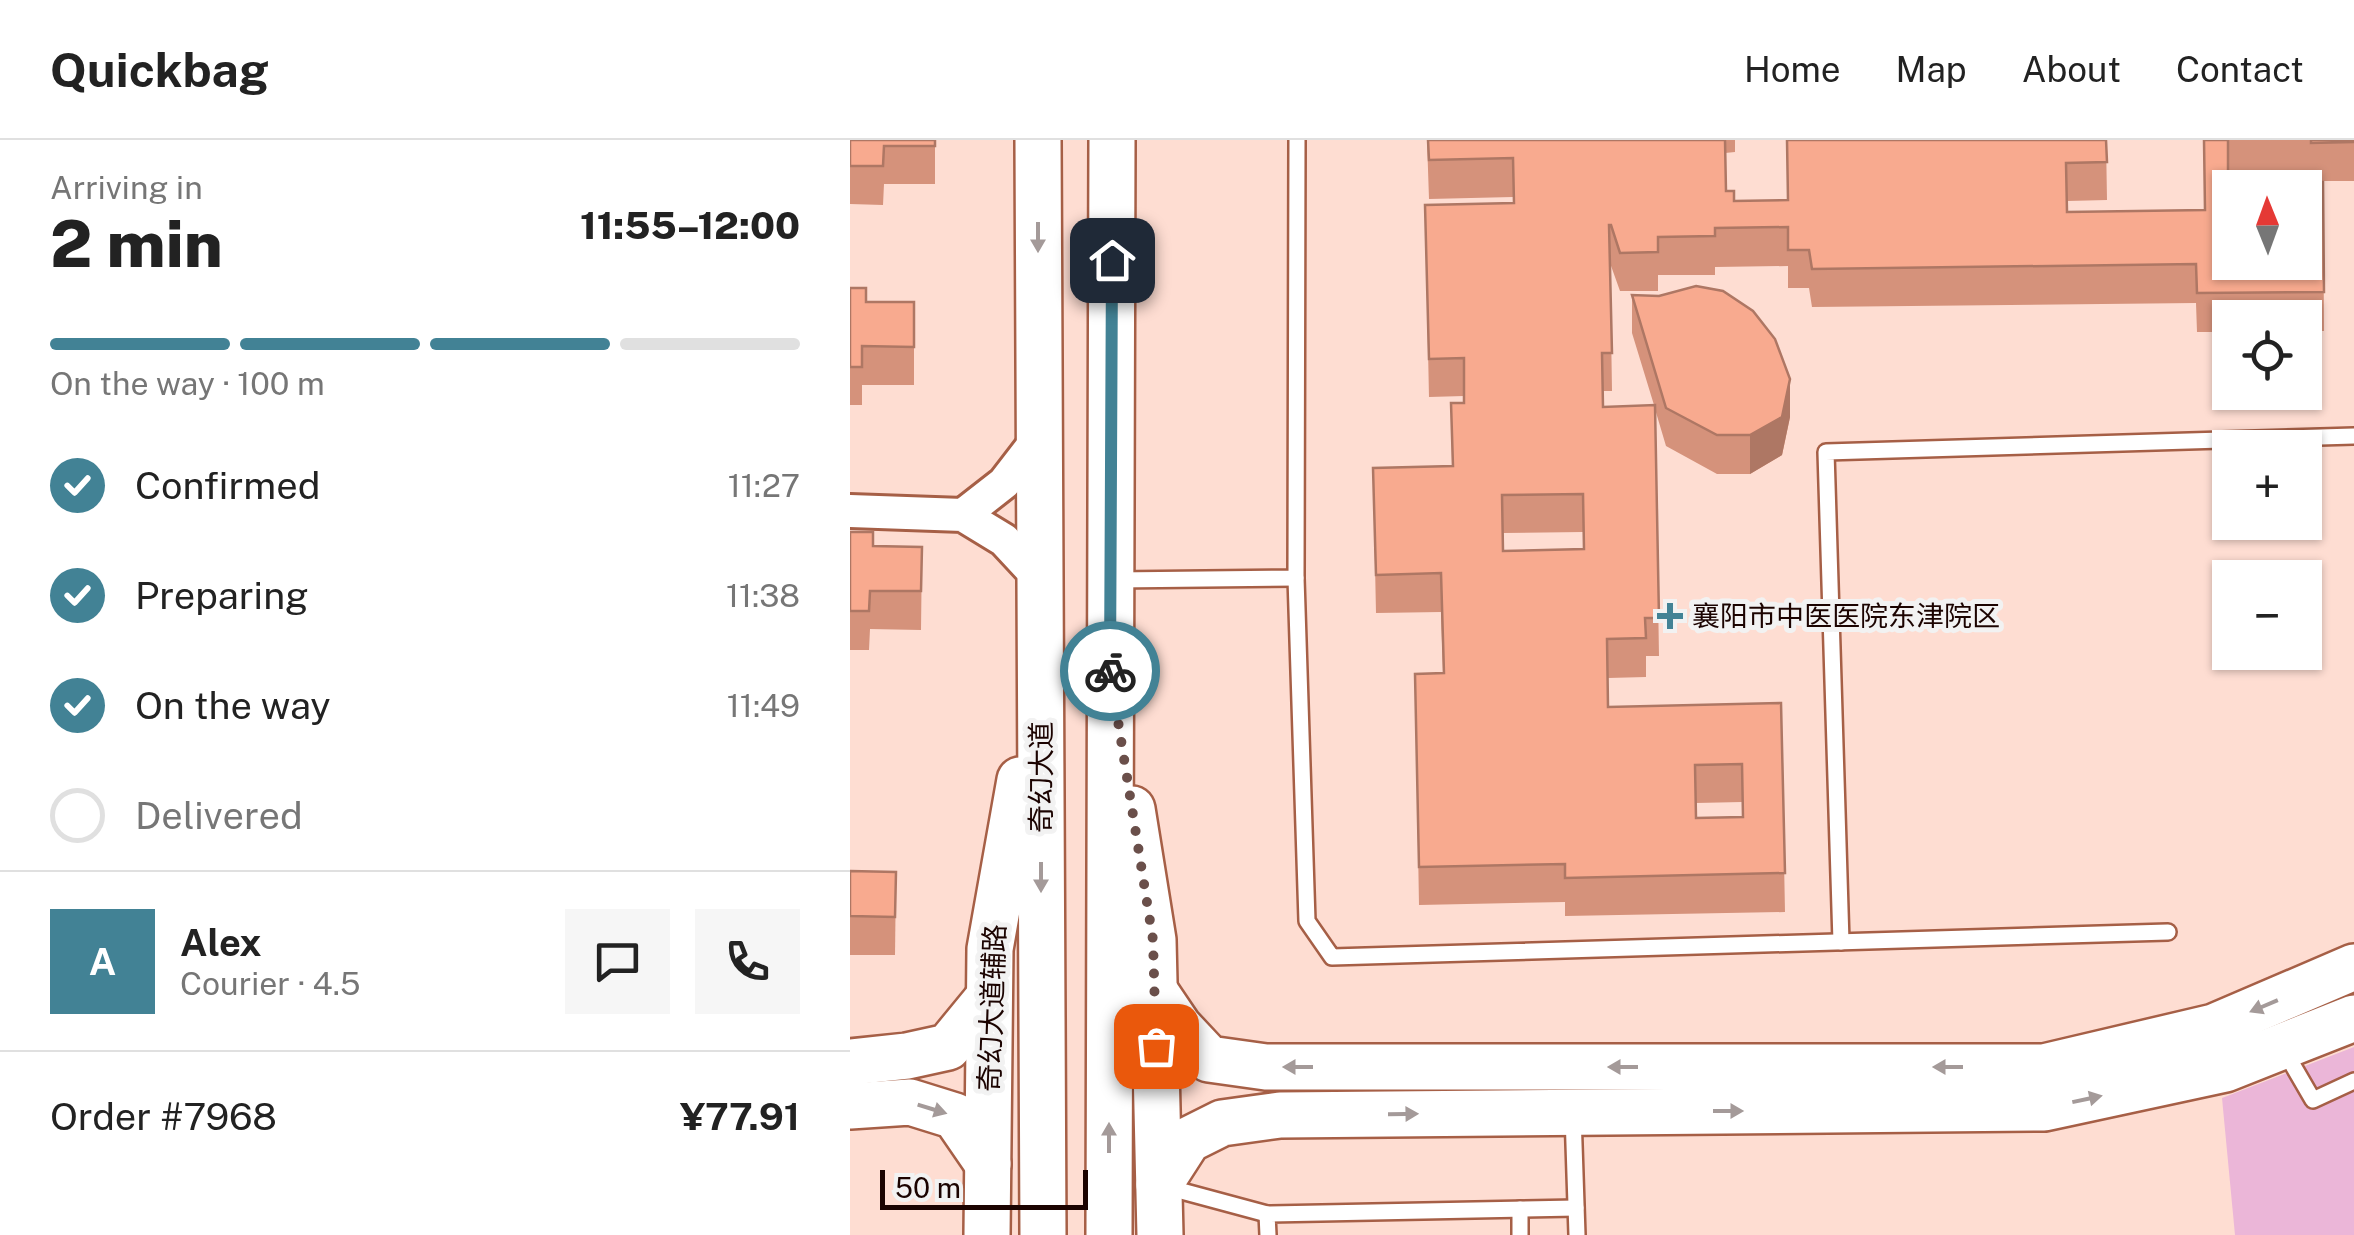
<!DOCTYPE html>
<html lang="en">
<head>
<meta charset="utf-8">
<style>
	:root { --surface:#fff; --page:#f6f6f6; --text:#222; --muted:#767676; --line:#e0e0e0; --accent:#428295 }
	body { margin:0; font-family:"Public Sans","Noto Sans SC",sans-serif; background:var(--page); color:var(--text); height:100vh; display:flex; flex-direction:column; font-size:38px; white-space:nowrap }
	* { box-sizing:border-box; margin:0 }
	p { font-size:32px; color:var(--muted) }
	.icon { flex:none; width:55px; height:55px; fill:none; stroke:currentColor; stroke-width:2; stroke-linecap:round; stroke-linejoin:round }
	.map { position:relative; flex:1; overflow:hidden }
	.drawer { display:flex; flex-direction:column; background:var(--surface); width:850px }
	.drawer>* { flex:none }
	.needle { width:65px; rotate:359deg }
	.tools { position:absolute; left:1362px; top:30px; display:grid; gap:20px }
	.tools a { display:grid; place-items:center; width:110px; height:110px; border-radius:0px; background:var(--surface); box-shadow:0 2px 8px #0004; font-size:50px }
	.scale { position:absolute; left:30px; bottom:25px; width:208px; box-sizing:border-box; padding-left:10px; border:5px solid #1b0300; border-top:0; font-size:28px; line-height:35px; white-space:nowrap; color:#1b0300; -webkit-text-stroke:8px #f2f2f2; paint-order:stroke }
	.pin { position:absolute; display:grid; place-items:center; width:85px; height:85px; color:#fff; margin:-42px; border-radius:20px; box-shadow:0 5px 15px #0006 }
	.courier { position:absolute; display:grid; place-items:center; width:100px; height:100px; margin:-50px; border:8px solid #428295; border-radius:50%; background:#fff; color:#222; box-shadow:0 2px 12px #0007 }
	.summary em { font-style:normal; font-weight:800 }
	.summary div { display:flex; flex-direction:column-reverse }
	.summary { display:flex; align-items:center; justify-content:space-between; height:170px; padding:0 50px }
	h1 { font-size:65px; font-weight:800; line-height:75px }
	.bar { display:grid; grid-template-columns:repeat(4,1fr); gap:15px 10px; align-content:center; height:120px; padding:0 50px }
	.bar i { height:12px; border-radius:8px; background:var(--line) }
	.bar .selected { background:var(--accent) }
	.bar p { grid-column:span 4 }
	.line { display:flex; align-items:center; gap:25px; padding:0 50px; border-top:2px solid var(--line) }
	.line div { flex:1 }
	.round { display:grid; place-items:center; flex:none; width:105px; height:105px; border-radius:0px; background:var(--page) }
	ol { padding:0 50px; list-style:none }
	li { display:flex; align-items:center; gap:30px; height:110px }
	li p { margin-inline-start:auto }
	li .icon { padding:10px; border-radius:50%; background:var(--accent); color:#fff; stroke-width:4 }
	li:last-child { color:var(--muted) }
	li i { width:55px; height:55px; border:5px solid var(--line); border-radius:50% }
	header { display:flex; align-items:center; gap:60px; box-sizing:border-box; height:140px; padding:0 50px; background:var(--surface); border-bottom:2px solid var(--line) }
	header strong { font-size:48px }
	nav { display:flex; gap:55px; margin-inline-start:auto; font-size:35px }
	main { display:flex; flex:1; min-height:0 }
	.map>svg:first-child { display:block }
	.green { fill:#ebb6d8 }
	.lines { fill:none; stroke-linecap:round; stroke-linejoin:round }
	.lane-casing { stroke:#a65f46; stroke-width:20 }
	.street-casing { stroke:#a65f46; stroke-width:38 }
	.secondary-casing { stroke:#a65f46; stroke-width:50 }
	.lane { stroke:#fff; stroke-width:15 }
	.street { stroke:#fff; stroke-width:32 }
	.secondary { stroke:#fff; stroke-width:45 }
	.wall { fill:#d5927b; fill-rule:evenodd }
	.shaded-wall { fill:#ae7764 }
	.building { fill:#f8aa8f; stroke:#ae7764; stroke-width:2.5; fill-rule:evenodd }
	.oneway { fill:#a49a99 }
	.done { stroke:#6a4f4a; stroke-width:10; stroke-dasharray:0 18 }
	.route { stroke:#428295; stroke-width:12 }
	.poi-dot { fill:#428295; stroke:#f2f2f2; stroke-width:4 }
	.labels { text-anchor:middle; stroke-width:10; stroke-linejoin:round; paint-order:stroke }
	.poi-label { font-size:28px; fill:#1b0300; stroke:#f2f2f2; text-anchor:start }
	.street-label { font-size:28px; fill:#1b0300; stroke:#f2f2f2 }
</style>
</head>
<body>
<header>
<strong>Quickbag</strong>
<nav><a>Home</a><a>Map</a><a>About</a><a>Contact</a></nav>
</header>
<main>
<section class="drawer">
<div class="summary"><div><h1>2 min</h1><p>Arriving in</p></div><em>11:55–12:00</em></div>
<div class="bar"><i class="selected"></i><i class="selected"></i><i class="selected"></i><i></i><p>On the way · 100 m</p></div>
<ol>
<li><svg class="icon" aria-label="check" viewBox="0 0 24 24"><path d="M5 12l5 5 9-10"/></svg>Confirmed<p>11:27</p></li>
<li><svg class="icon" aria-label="check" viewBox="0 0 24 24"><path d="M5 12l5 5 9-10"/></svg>Preparing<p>11:38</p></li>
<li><svg class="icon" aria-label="check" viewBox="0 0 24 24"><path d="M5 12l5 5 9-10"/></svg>On the way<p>11:49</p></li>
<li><i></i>Delivered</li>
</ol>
<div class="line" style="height:180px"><b class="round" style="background:var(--accent);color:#fff">A</b><div><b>Alex</b><p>Courier · 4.5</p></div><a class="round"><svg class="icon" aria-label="chat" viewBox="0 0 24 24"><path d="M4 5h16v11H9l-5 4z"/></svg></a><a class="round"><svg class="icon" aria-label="phone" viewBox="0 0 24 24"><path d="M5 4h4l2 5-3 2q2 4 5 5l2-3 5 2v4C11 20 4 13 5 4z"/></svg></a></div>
<div class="line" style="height:130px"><div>Order #7968</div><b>¥77.91</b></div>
</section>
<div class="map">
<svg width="1504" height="1095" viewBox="0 0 1504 1095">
	<rect width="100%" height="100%" fill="#feddd2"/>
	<path class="green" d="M1504 907V1095H1385L1372 958Z"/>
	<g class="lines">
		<defs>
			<g id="lane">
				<path d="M446 438 457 781 482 817 1318 792"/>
				<path d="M265 440 446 438 447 0"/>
				<path d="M991 802 976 312 1504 296"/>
				<path d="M1434 910 1463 960 1504 941"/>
				<path d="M723 974 727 1095"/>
				<path d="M313 1046 417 1074"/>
				<path d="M670 1069V1095"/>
				<path d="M418 1095 417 1074 726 1068"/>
			</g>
			<g id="street">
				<path d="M0 371 113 375 154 400 192 441"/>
				<path d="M113 375 154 343 188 299"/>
			</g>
			<g id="secondary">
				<path d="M188 0 193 1095"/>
				<path d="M282 669 303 800 310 1095"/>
				<path d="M304 850 329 887 359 919 416 927H1194L1364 887 1504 827"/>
				<path d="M0 922 57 916 98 907 139 857"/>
				<path d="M0 966 60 962 105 976 138 1024"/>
				<path d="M309 1045 338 1000 372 983 430 975 1194 968 1375 929 1504 878"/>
				<path d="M137 1095 140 809 170 640"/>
				<path d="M259 1095 262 0"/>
			</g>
		</defs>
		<use href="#lane" class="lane-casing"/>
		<use href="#street" class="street-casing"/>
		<use href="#secondary" class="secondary-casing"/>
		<use href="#lane" class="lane"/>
		<use href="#street" class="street"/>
		<use href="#secondary" class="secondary"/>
	</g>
	<g class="wall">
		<path d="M0 0H85V44H34L33 65 0 64Z"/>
		<path d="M577 0H885V12L875 13 876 51 884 61 937 60 1256 0 1257 60 1217 61V72L1355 70 1354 0H1504V41H1461V32L1378 33V42H1473L1474 191H1455V178H1380V192H1347L1346 163 962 167 959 148H938V126L865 127V135H808V151H770L760 123 762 251H753V267L804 265 782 193V155L940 277 932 315 900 334H867L816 306 805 269 809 516H796V537L758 538V567L931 563 935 772 715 776V762L569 765 565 534H593L591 472 526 473 523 328 602 326 601 263H614V256L579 257 575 65 663 63V57L579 59ZM733 392 734 409 653 411V393ZM892 662 893 677 846 678V663Z"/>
		<path d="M0 148 16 162H64V245H12V265H0Z"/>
		<path d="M0 392 23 406 72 407 71 490 20 489 19 510H0Z"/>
		<path d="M0 731 46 732 45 815H0Z"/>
	</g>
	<path class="shaded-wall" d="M940 239V277L932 315 900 334V295Z"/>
	<g class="building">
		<path d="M0 0H85V6H34L33 26H0Z"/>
		<path d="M578 0H875L876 51H884V61L938 60 937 0H1256L1257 22 1216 23 1217 72 1355 70 1354 0H1378V42H1473L1474 152 1347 153 1346 124 962 129 959 110H938V87L865 88V96L808 97V112L770 113 761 85H759L762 213H752L753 267 805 265 809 478H795L796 498 757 499 758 567 931 563 935 733 715 738V724L569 727 565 534 594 533 591 433 526 435 523 328 603 326 601 263H614V218L579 219 575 65 664 63 663 18 579 20ZM1380 48H1455V122H1380ZM733 354 734 409 653 411 652 355ZM892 624 893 677 846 678 845 625Z"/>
		<path d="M1461 0H1504V2L1461 3Z"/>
		<path d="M846 146 873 151 903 171 925 199 940 239 932 277 900 295H867L816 268 782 155 809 156Z"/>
		<path d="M0 148H16V162H64V207L12 206V227H0Z"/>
		<path d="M0 392H23V406L72 407 71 451H20L19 471H0Z"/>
		<path d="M0 731 46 732 45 777 0 776Z"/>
	</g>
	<defs><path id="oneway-solid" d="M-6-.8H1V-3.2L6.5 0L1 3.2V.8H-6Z" transform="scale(2.5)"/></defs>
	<g class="oneway">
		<use href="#oneway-solid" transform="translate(188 97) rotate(90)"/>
		<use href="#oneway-solid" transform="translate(191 737) rotate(90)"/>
		<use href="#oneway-solid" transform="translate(1414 866) rotate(157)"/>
		<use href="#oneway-solid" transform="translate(448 927) rotate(180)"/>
		<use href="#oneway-solid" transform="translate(773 927) rotate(180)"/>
		<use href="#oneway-solid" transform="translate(1098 927) rotate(180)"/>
		<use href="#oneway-solid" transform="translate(1237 959) rotate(-12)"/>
		<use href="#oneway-solid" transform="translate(82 969) rotate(17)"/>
		<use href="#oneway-solid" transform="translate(878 971)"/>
		<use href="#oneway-solid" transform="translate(553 974) rotate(-1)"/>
		<use href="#oneway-solid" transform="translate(259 998) rotate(-90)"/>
	</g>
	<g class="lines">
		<path class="done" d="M260 531 303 800 306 906"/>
		<path class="route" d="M260 531 262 120"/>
	</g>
	<path class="poi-dot" d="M815 461h10v10h10v10h-10v10h-10v-10h-10v-10h10z"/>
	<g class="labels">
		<g class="poi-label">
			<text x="842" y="486">襄阳市中医医院东津院区</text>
		</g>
		<g class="street-label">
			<text transform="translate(191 637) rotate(-90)" y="10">奇幻大道</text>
			<text transform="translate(142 868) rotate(-88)" y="10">奇幻大道辅路</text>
		</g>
	</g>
</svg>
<div class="tools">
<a><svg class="needle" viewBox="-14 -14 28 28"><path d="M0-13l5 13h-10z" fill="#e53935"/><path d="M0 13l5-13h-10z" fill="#767676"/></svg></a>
<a><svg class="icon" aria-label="locate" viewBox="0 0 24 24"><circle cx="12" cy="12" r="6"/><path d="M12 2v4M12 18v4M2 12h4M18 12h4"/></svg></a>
<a>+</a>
<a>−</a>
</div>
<div class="scale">50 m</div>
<div class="pin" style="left:306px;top:906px;background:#ea580c"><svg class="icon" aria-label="bag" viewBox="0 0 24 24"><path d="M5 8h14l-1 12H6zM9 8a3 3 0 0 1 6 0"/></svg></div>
<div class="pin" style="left:262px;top:120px;background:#1f2937"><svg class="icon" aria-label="home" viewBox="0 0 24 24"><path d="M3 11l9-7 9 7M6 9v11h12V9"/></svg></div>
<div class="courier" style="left:260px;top:531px"><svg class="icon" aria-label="bike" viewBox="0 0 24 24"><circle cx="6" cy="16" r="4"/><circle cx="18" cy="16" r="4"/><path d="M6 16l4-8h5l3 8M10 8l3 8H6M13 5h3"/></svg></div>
</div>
</main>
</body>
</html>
